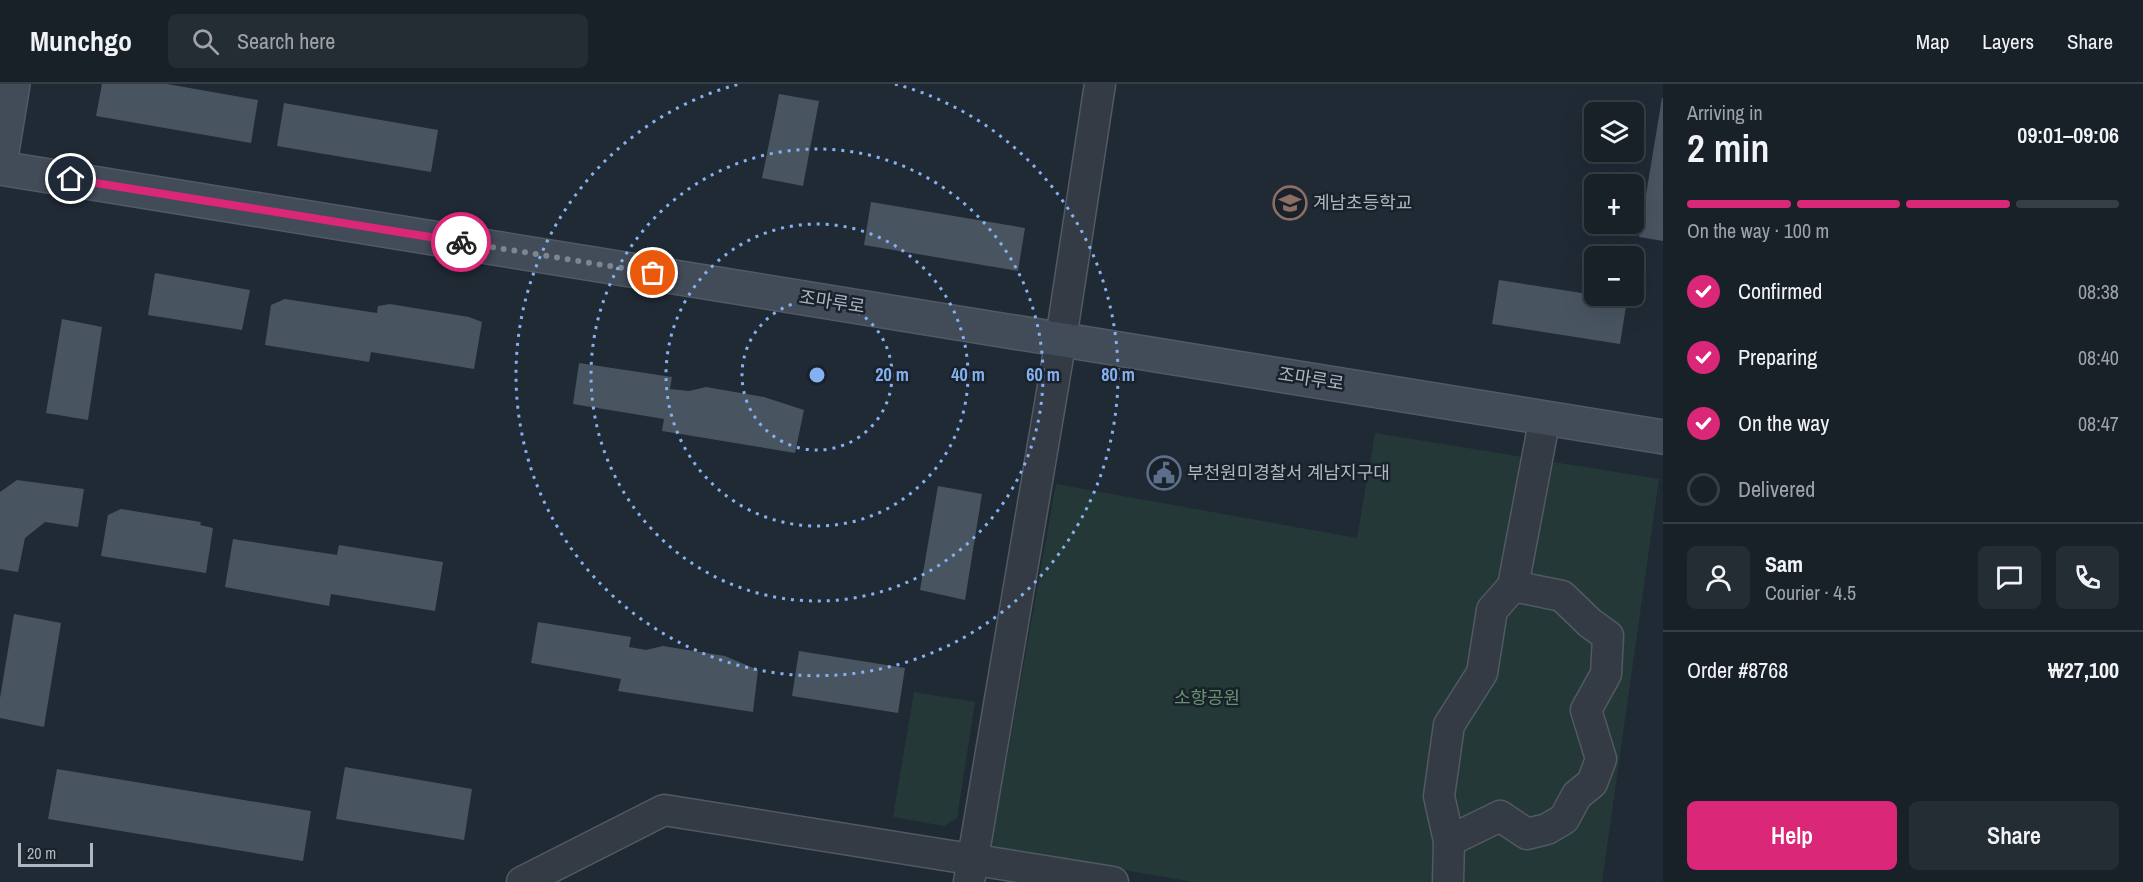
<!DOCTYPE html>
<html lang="en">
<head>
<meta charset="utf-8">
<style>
	:root { --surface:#182028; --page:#252d34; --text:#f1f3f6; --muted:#9fa3a8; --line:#363e45; --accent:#db2777 }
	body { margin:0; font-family:"Archivo Narrow","Noto Sans KR",sans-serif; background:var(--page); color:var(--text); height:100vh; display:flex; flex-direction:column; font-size:22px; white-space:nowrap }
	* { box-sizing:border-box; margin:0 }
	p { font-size:20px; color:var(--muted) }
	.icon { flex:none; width:33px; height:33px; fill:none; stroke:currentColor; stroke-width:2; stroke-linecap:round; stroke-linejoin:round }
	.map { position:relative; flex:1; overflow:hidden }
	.panel { display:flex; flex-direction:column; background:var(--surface); width:480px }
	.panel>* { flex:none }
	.controls { position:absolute; left:1584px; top:18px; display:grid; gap:12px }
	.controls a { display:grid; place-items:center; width:60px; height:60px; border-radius:9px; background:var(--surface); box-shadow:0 6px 24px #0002,0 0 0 2px var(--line); font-size:30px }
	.scale { position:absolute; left:18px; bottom:15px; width:75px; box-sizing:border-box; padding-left:6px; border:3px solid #aeb6c2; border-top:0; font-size:16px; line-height:21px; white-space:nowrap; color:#aeb6c2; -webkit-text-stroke:4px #19212a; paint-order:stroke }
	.pin { position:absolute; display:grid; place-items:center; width:51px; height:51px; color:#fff; margin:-26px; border:3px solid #fff; border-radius:50%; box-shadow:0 2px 6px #0007 }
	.courier { position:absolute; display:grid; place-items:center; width:60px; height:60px; margin:-30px; border:4px solid #db2777; border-radius:50%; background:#fff; color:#222; box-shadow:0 2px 8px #0007 }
	.summary em { font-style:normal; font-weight:600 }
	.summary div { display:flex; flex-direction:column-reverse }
	.summary { display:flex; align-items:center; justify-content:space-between; height:102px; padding:0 24px }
	h1 { font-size:39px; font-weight:600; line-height:45px }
	.bar { display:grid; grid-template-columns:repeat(4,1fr); gap:9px 6px; align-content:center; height:72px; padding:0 24px }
	.bar i { height:8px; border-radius:4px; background:var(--line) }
	.bar .current { background:var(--accent) }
	.bar p { grid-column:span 4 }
	.line { display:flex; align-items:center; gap:15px; padding:0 24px; border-top:2px solid var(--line) }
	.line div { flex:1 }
	.round { display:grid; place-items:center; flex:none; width:63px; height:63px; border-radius:9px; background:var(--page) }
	ol { padding:0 24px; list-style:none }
	li { display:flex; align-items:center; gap:18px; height:66px }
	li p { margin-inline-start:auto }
	li .icon { padding:6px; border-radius:50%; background:var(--accent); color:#fff; stroke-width:4 }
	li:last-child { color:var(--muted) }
	li i { width:33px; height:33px; border:3px solid var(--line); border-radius:50% }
	.primary-button { display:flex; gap:12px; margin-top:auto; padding:12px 24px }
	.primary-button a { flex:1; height:69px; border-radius:9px; background:var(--accent); color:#fff; font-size:24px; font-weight:600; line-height:69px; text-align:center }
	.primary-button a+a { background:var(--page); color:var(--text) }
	header { display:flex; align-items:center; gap:36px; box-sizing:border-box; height:84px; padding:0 30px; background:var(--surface); border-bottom:2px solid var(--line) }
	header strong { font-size:28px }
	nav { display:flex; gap:33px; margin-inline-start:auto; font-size:21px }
	.search { width:420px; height:54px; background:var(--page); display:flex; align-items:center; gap:15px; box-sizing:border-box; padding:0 21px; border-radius:9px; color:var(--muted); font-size:22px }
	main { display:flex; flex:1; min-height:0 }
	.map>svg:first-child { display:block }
	.green { fill:#253838 }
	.building { fill:#485460 }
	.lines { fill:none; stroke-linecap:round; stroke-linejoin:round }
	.street-casing { stroke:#515963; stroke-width:33 }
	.secondary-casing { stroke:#515963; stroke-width:36 }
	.street { stroke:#343b45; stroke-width:30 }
	.secondary { stroke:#424b58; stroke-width:33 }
	.done { stroke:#7c8591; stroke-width:6; stroke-dasharray:0 10.8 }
	.route { stroke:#db2777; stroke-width:8 }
	.ring { fill:none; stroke:#84b1f1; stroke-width:3; stroke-dasharray:3 6 }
	.labels { text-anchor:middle; stroke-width:5; stroke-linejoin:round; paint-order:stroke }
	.poi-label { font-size:18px; fill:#aeb6c2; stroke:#19212a; text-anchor:start }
	.street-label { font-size:18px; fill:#aeb6c2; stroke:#19212a }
	.park-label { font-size:18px; fill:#67916f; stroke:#19212a }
	.centre { fill:#84b1f1; stroke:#19212a; stroke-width:3 }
	.ring-label { font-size:18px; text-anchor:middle; font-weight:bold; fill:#84b1f1; stroke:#19212a; stroke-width:5; stroke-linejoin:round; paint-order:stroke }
</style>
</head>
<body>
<header>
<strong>Munchgo</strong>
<div class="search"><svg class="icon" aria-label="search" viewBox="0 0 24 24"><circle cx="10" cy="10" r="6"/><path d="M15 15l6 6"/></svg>Search here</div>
<nav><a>Map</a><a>Layers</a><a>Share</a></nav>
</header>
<main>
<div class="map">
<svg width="1663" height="798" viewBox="0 0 1663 798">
	<rect width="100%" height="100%" fill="#202a35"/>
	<g class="green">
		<path d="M1375 349 1659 395 1602 798H1193L991 763 1056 400 1357 454Z"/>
		<path d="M914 608 975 618 957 734 944 742 893 733Z"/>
	</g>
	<g class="building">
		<path d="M102 0H167L258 16 251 59 96 32Z"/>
		<path d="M779 10 819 17 803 102 762 94Z"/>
		<path d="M1662 14H1663V157L1639 153Z"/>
		<path d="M284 19 438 46 431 88 277 62Z"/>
		<path d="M871 118 1025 144 1018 187 864 161Z"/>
		<path d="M155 189 250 206 242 246 148 231Z"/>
		<path d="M1499 196 1627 216 1620 260 1492 240Z"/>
		<path d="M285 215 377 229 378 222 390 220 469 233 482 238 474 285 371 268 369 278 265 261 271 221Z"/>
		<path d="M62 235 102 243 88 336 46 329Z"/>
		<path d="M579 279 672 293 670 305 689 307 706 303 764 313 804 326 795 369 662 347 664 335 573 320Z"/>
		<path d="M17 396 84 405 78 443 45 438 25 454 18 488 0 485V408Z"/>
		<path d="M938 402 982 410 965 516 920 506Z"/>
		<path d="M121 425 201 438 200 441 213 444 206 489 101 472 108 431Z"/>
		<path d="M233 455 337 471 339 461 443 478 435 527 331 510 329 522 225 503Z"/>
		<path d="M14 530 61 539 44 643 0 634V614Z"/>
		<path d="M538 538 631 553 629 563 646 566 663 562 725 572 758 586 753 628 618 607 621 595 531 579Z"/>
		<path d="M799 567 905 584 898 629 792 612Z"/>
		<path d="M345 683 472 705 464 756 336 735Z"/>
		<path d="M57 685 311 727 303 777 48 735Z"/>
	</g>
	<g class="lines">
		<defs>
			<g id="street">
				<path d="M1449 757 1500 732 1527 750 1547 745 1564 735 1577 711 1592 699 1601 675 1586 626 1606 590 1608 552 1590 539 1562 512 1513 502"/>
				<path d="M522 798 664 726 1113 798"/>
				<path d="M969 798 1061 255 1100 0"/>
				<path d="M1448 798 1449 757 1439 712 1449 641 1482 589 1492 526 1513 502 1545 333"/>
			</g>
			<g id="secondary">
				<path d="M0 80 13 0"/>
				<path d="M0 84 1663 353"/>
			</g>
		</defs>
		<use href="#street" class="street-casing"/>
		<use href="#secondary" class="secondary-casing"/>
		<use href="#street" class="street"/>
		<use href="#secondary" class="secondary"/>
	</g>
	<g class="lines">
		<path class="done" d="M461 158 653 189"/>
		<path class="route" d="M71 95 461 158"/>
	</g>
	<g class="ring">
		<circle cx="817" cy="291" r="75"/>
		<circle cx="817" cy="291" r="151"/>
		<circle cx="817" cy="291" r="226"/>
		<path d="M895 0A301 301 0 1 1 739 0"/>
	</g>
	<defs>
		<symbol id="school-ring" viewBox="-11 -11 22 22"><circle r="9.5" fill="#19212a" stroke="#8d6e63" stroke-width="1.5"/><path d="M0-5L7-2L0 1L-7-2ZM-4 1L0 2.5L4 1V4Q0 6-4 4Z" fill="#8d6e63"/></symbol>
		<symbol id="civic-ring" viewBox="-11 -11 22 22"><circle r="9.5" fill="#19212a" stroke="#5c6f8a" stroke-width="1.5"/><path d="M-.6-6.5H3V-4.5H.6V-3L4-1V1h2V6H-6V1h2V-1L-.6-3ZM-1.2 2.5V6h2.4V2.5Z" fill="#5c6f8a"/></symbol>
	</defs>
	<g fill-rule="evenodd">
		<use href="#school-ring" x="1271" y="100" width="38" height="38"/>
		<use href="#civic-ring" x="1145" y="370" width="38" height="38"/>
	</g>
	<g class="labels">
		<g class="poi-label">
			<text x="1313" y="125">계남초등학교</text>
			<text x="1187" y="395">부천원미경찰서 계남지구대</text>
		</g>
		<g class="street-label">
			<text transform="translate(832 218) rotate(9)" y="6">조마루로</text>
			<text transform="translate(1311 295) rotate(9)" y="6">조마루로</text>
		</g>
		<g class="park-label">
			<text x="1207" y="620">소향공원</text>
		</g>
	</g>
	<circle cx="817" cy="291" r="9" class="centre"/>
	<g class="ring-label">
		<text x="892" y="297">20 m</text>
		<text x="968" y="297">40 m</text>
		<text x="1043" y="297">60 m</text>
		<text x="1118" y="297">80 m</text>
	</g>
</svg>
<div class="controls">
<a><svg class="icon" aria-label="layers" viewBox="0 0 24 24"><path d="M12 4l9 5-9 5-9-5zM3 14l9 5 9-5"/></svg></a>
<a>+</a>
<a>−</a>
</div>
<div class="scale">20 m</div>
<div class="pin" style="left:653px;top:189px;background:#ea580c"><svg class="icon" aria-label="bag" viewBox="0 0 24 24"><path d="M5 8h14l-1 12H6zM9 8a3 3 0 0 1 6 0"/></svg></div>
<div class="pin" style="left:71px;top:95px;background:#1f2937"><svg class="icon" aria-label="home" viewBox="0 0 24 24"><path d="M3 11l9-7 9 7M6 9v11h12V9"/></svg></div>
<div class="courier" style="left:461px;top:158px"><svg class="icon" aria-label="bike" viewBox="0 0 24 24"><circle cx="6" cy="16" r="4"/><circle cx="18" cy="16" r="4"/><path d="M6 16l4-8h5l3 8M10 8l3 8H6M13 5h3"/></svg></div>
</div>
<section class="panel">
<div class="summary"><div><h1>2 min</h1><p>Arriving in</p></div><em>09:01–09:06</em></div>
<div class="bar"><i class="current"></i><i class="current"></i><i class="current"></i><i></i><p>On the way · 100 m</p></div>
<ol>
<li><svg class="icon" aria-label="check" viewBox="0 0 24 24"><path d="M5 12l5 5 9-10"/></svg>Confirmed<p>08:38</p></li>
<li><svg class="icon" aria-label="check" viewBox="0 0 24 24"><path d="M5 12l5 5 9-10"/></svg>Preparing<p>08:40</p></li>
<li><svg class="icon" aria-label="check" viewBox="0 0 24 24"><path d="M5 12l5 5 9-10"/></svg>On the way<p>08:47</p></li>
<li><i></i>Delivered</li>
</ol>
<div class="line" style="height:108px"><a class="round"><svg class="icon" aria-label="person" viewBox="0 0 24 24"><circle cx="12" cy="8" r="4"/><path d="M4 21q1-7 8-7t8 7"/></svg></a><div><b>Sam</b><p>Courier · 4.5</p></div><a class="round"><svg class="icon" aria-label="chat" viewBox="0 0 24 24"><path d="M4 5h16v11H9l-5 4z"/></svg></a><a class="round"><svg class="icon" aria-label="phone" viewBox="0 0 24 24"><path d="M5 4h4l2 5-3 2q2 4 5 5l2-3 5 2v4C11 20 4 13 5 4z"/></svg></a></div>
<div class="line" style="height:78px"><div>Order #8768</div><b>₩27,100</b></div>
<div class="primary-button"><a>Help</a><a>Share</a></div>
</section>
</main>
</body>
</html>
